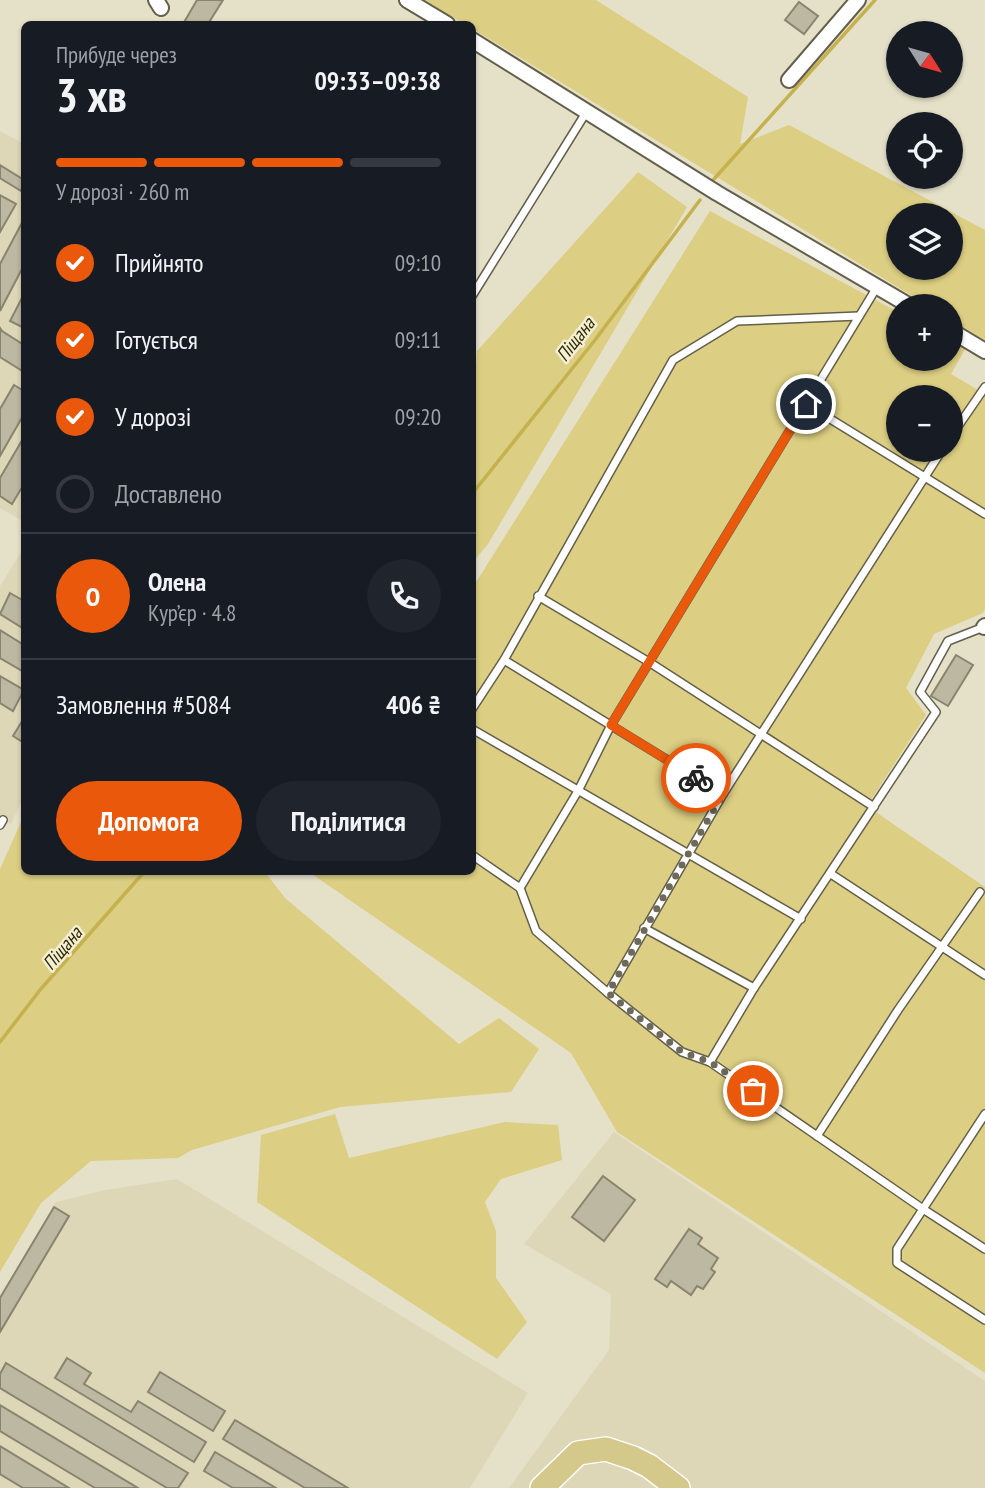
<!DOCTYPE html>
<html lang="uk">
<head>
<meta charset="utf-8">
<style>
	:root { --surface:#171b24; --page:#20242c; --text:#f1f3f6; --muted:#9ea1a6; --line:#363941; --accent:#ea580c }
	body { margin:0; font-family:"PT Sans Narrow",sans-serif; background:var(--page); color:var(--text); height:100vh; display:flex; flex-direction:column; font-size:26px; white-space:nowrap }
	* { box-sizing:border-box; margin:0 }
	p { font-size:23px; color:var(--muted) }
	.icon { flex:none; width:38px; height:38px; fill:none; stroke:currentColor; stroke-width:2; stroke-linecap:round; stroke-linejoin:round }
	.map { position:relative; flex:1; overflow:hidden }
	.sheet { position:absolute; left:21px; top:21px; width:455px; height:854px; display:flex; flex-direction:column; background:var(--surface); border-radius:10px; box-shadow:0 2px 5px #0004 }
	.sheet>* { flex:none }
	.needle { width:46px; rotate:127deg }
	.fabs { position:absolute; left:886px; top:21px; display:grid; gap:14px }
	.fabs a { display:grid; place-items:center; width:77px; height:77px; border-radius:50%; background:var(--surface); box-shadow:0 2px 5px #0004; font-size:35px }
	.pin { position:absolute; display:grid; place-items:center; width:60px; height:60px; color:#fff; margin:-30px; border:4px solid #fff; border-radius:50%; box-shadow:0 2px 7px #0007 }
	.courier { position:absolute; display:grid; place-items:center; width:70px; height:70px; margin:-35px; border:5px solid #ea580c; border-radius:50%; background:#fff; color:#222; box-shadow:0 2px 9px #0007 }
	.head em { font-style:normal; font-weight:700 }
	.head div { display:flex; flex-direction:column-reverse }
	.head { display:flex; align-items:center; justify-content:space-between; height:119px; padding:0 35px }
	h1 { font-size:46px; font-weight:700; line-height:52px }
	.bar { display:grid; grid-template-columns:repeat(4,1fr); gap:10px 7px; align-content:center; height:84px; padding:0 35px }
	.bar i { height:9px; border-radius:5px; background:var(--line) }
	.bar .active { background:var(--accent) }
	.bar p { grid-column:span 4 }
	.line { display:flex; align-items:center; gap:18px; padding:0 35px; border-top:2px solid var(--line) }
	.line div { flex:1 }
	.round { display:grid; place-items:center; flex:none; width:74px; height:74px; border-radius:37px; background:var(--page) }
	ol { padding:0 35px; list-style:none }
	li { display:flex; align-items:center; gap:21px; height:77px }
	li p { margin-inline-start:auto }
	li .icon { padding:7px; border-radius:50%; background:var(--accent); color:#fff; stroke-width:4 }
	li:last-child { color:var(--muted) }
	li i { width:38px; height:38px; border:4px solid var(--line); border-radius:50% }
	.action { display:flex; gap:14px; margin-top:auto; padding:14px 35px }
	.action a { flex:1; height:80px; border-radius:42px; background:var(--accent); color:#fff; font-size:28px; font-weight:700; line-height:80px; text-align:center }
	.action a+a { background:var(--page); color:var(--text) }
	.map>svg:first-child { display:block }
	.built { fill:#ddd7b8 }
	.green { fill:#dcce82; fill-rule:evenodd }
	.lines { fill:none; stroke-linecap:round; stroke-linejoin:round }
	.stream { stroke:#c5b24e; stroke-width:3.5 }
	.building { fill:#bcb8a1; stroke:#88846e; stroke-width:2 }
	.service-casing { stroke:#635f4a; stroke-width:10 }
	.minor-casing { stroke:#635f4a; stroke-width:18 }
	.primary-casing { stroke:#fff; stroke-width:26 }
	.service { stroke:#fff; stroke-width:7 }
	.minor { stroke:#fff; stroke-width:14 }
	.primary { stroke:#d4c88b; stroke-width:23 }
	.done { stroke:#6d6a5c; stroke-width:7; stroke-dasharray:0 12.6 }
	.route { stroke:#ea580c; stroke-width:9 }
	.labels { text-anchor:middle; stroke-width:5; stroke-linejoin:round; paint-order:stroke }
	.water-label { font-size:19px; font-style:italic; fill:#332b00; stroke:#f3eed6 }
</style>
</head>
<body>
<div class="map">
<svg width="985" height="1488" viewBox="0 0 985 1488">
	<rect width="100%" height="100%" fill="#e5e1c9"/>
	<g class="built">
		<path d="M0 131 24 144V522L0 508Z"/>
		<path d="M24 548V796L11 824 0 818V586Z"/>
		<path d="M614 1132 985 1381V1488H509L609 1350 611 1294 524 1244Z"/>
		<path d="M177 1179 528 1393 470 1488H0V1297L56 1202 105 1190Z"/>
	</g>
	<g class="green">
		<path d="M424 0H596L748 97 740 144 789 125 985 230V340L950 319V306H929L473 29 472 24H464ZM898 215H950V268H898Z"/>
		<path d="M638 172 687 207 488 544 473 562 472 420 477 351Z"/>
		<path d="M710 211 898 312V359H950V339L966 348 951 374 985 394V609L983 613 934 634 906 688 926 715 867 806 985 887V1373L617 1132 571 1053 309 872H472L473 587ZM898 397H950V450H898Z"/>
		<path d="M24 815V872H265L285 898 459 1044 499 1018 539 1049 511 1092 340 1107 192 1150 178 1158 91 1161 41 1203 0 1272V869Z"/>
		<path d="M335 1114 349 1158 505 1122 558 1125 562 1160 501 1179 485 1202 496 1231V1278L527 1322 497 1359 257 1202 261 1135Z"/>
	</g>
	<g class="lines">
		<g class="stream">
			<path d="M714 179 875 0"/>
			<path d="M472 494 595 340 700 200"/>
			<path d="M0 1042 40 990 144 872"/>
		</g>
	</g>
	<g class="building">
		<path d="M197 0H223L208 24H183Z"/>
		<path d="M799 2 818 16 804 34 785 20Z"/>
		<path d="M0 165 24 180 21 191 0 178Z"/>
		<path d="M0 195 16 204 0 232Z"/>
		<path d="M24 219V265L0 311V264Z"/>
		<path d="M24 294V328L10 321Z"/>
		<path d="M0 328 2 331 24 345V372L0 357Z"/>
		<path d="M14 385 24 391V414L0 456V409Z"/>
		<path d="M24 437V484L12 504 0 496V478Z"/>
		<path d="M10 593 24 601V629L0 614Z"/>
		<path d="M0 630 24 645V672L0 658Z"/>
		<path d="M956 655 973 665 948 706 931 696Z"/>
		<path d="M0 676 24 690 13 711 0 703Z"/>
		<path d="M24 718V743L13 736Z"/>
		<path d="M603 1176 635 1200 604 1241 572 1217Z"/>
		<path d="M54 1207 69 1216 0 1332V1298Z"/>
		<path d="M689 1229 702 1238 698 1244 718 1258 711 1269 715 1272 703 1289 697 1286 691 1295 671 1281 667 1287 655 1279Z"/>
		<path d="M67 1358 91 1373 84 1384 131 1412 138 1401 206 1442 194 1462 55 1378Z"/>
		<path d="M6 1363 188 1473 178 1488H167L0 1388V1374Z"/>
		<path d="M160 1372 225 1411 213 1431 148 1392Z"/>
		<path d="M0 1405 138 1488H95L0 1431Z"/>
		<path d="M235 1420 348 1488H305L223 1439Z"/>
		<path d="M0 1446 69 1488H23L0 1474Z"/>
		<path d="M215 1452 276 1488H233L204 1471Z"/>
	</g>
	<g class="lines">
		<defs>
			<g id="service">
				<path d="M472 296 587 111"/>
				<path d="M806 404 985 514"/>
				<path d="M950 438 985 387"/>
				<path d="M538 596 649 662 874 807"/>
				<path d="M984 627 948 641 920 692 936 712 754 988 710 1062 923 1209 897 1249V1263L985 1320"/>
				<path d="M504 660 723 794"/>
				<path d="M472 709 504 660 673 360 737 321 859 316"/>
				<path d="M472 729 801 919"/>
				<path d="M0 825 3 820"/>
				<path d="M472 855 520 888 536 931 608 993"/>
				<path d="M831 874 985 975"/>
				<path d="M520 888 578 791 611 725 877 287"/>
				<path d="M644 928 754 988"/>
				<path d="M710 1062 682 1052 608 993 723 794 942 450"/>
				<path d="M985 1114 923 1209 985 1249"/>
				<path d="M817 1136 898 1010 980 892"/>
			</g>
			<g id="minor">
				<path d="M156 0 161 8"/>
				<path d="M407 0 447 24"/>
				<path d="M472 40 717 193 910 306"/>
				<path d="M789 80 858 0"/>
				<path d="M950 330 985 351"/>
				<path d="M984 627 985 626"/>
			</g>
			<path id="primary" d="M542 1488 578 1453 606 1449 633 1458 649 1466 678 1488"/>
		</defs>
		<use href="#service" class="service-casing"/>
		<use href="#minor" class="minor-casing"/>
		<use href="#primary" class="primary-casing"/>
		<use href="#service" class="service"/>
		<use href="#minor" class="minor"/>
		<use href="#primary" class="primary"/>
	</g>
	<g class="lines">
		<path class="done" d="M696 778 723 794 608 993 682 1052 710 1062 753 1091"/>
		<path class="route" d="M696 778 611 725 806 404"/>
	</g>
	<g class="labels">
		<g class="water-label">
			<text transform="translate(575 339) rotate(-52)" y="7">Піщана</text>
			<text transform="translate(62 948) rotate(-50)" y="7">Піщана</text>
		</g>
	</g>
</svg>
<div class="fabs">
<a><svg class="needle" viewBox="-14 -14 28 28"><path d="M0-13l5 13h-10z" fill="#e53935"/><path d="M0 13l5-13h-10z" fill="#9ea1a6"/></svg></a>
<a><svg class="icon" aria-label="locate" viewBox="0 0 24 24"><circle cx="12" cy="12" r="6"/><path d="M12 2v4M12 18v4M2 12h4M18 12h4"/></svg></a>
<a><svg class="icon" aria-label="layers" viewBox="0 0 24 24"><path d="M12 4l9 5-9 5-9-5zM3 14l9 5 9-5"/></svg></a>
<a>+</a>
<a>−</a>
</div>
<div class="pin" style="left:753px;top:1091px;background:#ea580c"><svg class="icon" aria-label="bag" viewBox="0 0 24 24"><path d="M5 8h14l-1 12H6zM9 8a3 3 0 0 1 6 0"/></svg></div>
<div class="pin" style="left:806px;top:404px;background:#1f2937"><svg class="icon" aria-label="home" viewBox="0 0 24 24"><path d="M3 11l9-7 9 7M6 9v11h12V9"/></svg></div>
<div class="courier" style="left:696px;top:778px"><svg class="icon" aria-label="bike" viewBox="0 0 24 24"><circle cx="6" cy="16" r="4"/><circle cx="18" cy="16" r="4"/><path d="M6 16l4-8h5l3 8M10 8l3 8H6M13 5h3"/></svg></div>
<section class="sheet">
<div class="head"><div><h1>3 хв</h1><p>Прибуде через</p></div><em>09:33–09:38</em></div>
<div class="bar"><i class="active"></i><i class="active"></i><i class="active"></i><i></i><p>У дорозі · 260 m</p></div>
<ol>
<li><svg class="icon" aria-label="check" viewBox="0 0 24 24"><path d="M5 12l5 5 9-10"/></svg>Прийнято<p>09:10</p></li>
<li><svg class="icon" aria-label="check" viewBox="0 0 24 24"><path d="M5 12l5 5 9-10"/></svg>Готується<p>09:11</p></li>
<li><svg class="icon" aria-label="check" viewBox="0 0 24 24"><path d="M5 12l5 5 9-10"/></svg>У дорозі<p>09:20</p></li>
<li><i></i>Доставлено</li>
</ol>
<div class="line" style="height:126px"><b class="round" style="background:var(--accent);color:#fff">О</b><div><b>Олена</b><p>Кур’єр · 4.8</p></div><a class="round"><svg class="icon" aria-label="phone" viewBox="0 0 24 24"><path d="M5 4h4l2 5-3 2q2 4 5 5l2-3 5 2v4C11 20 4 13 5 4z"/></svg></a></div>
<div class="line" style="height:91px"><div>Замовлення #5084</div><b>406 ₴</b></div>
<div class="action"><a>Допомога</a><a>Поділитися</a></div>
</section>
</div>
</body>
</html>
